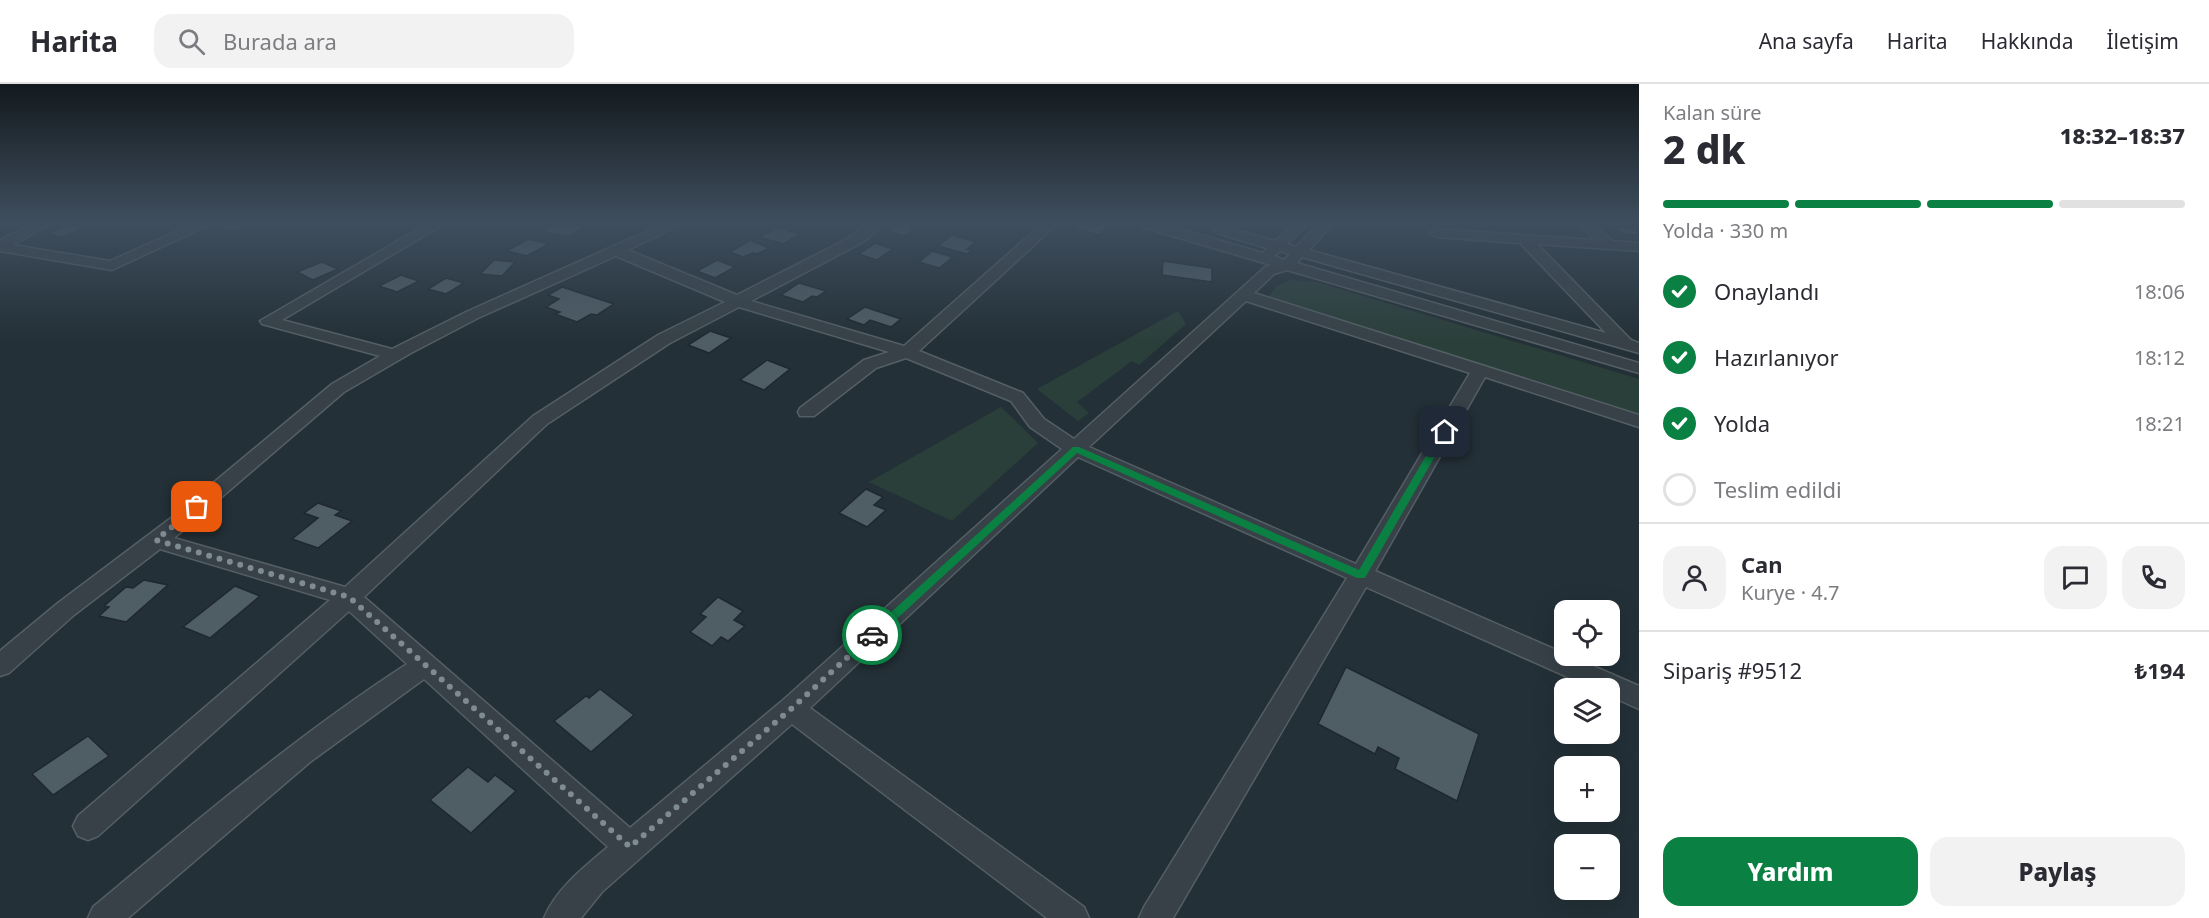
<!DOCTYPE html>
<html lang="tr">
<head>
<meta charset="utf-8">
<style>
	:root { --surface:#fff; --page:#f2f2f3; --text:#2b2b33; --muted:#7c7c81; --line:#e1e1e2; --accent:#0b8043 }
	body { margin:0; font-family:"Noto Sans",sans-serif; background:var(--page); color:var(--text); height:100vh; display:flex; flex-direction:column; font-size:22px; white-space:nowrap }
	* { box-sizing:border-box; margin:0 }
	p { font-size:20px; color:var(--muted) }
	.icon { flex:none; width:33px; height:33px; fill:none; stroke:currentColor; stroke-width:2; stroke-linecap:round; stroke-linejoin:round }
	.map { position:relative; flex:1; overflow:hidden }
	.details { display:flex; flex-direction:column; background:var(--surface); width:570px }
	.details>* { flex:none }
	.fabs { position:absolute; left:1554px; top:516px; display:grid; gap:12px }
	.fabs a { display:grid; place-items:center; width:66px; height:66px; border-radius:12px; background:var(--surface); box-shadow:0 6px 24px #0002; font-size:30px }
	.pin { position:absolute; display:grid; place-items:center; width:51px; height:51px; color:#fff; margin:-26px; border-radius:12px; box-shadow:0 3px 9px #0006 }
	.courier { position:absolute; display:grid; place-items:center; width:60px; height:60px; margin:-30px; border:4px solid #0b8043; border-radius:50%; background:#fff; color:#222; box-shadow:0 2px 8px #0007 }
	.head em { font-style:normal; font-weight:800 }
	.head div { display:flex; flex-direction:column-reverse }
	.head { display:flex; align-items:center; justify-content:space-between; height:102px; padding:0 24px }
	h1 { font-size:39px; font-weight:800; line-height:45px }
	.bar { display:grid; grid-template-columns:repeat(4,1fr); gap:9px 6px; align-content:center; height:72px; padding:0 24px }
	.bar i { height:8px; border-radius:4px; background:var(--line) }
	.bar .on { background:var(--accent) }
	.bar p { grid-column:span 4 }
	.line { display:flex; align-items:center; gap:15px; padding:0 24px; border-top:2px solid var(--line) }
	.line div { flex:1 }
	.round { display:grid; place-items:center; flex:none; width:63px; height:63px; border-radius:18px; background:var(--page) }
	ol { padding:0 24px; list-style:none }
	li { display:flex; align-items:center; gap:18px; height:66px }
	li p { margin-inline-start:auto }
	li .icon { padding:6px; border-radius:50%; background:var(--accent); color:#fff; stroke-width:4 }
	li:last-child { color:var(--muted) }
	li i { width:33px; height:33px; border:3px solid var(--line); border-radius:50% }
	.button { display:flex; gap:12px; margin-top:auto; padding:12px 24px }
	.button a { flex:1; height:69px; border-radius:18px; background:var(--accent); color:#fff; font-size:24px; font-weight:800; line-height:69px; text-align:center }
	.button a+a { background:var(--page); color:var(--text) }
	header { display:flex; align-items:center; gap:36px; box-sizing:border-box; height:84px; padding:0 30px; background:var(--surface); border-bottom:2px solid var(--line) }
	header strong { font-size:28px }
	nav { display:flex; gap:33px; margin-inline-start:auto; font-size:21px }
	.search { width:420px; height:54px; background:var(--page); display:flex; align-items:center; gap:15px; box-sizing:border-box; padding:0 21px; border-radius:18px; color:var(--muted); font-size:22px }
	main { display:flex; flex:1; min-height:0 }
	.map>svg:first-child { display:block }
	.green { fill:#2b3f3a }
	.building { fill:#4f5d65; stroke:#1e282e; stroke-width:1.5 }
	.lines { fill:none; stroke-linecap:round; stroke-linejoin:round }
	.minor-casing { stroke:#545f65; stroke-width:3 }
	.minor { fill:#374147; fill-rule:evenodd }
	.route { fill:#0b8043 }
	.done { stroke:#7f8b92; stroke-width:6; stroke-dasharray:0 10.8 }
</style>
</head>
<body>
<header>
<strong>Harita</strong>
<div class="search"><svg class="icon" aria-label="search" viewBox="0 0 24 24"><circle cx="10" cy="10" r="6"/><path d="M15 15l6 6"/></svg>Burada ara</div>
<nav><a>Ana sayfa</a><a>Harita</a><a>Hakkında</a><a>İletişim</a></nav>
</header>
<main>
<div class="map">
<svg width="1639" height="834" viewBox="0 0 1639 834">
	<rect width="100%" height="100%" fill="#233037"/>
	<g class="green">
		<path d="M1290 196 1317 198 1639 295V332L1267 215 1276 203Z"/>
		<path d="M1178 227 1186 240 1139 281 1132 277 1077 318 1089 329 1078 337 1037 305Z"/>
		<path d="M1001 323 1038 359 952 437 869 398Z"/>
	</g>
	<g class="building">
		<path d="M72 140 86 143 63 153 47 150Z"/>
		<path d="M228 140H247L251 141 235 148 220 144Z"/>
		<path d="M556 140H571L583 143 569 153 541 147Z"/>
		<path d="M898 140H912L910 142 917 144 904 152 887 147Z"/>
		<path d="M1077 140H1111L1099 151 1072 144Z"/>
		<path d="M778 143 800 150 783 160 760 153Z"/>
		<path d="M1611 143 1637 145 1639 151 1624 150Z"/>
		<path d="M952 151 976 158 967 165 972 166 967 170 938 162Z"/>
		<path d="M528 155 549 160 527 172 507 167Z"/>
		<path d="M750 156 769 164 757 170 752 169 743 173 730 168Z"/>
		<path d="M875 159 893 165 877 176 859 170Z"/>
		<path d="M932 167 953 173 939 184 919 178Z"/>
		<path d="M494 176 515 178 502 192 480 190Z"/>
		<path d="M717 176 735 183 715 194 697 187Z"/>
		<path d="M1163 177 1212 184V198L1162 191Z"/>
		<path d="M322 178 338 185 313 196 297 188Z"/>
		<path d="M401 191 419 197 397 208 379 202Z"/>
		<path d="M446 194 464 199 446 210 428 205Z"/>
		<path d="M799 199 826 207 817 213 812 212 803 218 781 211Z"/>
		<path d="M562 203 614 220 597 231 591 230 577 238 555 230 560 228 546 223 559 215 548 211Z"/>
		<path d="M865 223 901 235 891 243 870 236 864 241 847 235Z"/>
		<path d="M710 247 731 254 709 269 688 261Z"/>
		<path d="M767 276 790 285 764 306 740 296Z"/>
		<path d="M866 405 883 413 874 421 886 426 867 443 839 429Z"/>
		<path d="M318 419 341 427 335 431 352 437 318 464 292 455 318 434 304 429Z"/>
		<path d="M144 496 168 501 126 538 99 532 109 523 104 522 126 503 133 504Z"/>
		<path d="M235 502 260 512 210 554 183 543Z"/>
		<path d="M718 513 743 527 734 536 745 542 728 557 721 553 712 562 690 548 706 533 700 530Z"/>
		<path d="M1346 583 1479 650 1457 717 1395 685 1399 674 1378 663 1375 670 1318 640Z"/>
		<path d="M600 605 634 631 591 668 554 637 586 612 589 614Z"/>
		<path d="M88 652 109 672 53 711 32 690Z"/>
		<path d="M468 683 488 698 495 691 516 707 471 749 430 716Z"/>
	</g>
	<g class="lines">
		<defs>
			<g id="minor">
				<path d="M33 140H51L13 161 110 177 193 140H211L112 186 0 167V156Z"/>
				<path d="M427 140H444L282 236 392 265 466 228 663 140H682L628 166 737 211 847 155 867 140H881L872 151 863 158 751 217 904 262 1042 140H1057L919 267 1023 309 1044 335 1074 355 1264 184 1271 181 1142 143 1140 140H1162L1263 169 1267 164 1216 149 1214 146 1221 142 1275 157 1293 140H1308L1287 160 1296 163 1318 140H1333L1309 166 1606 249 1520 159 1436 153 1429 149 1436 145 1594 156 1579 140H1594L1612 157 1639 159V167L1537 160 1631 256 1639 259V269L1302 173 1297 179 1639 279V289L1287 186 1274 190 1254 209 1639 331V343L1485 293 1375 487 1639 602V625L1610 612V604H1592L1366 503 1173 834H1139L1144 823 1347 494 1078 373 810 624 1084 823 1089 834H1047L792 640 602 808 581 834H544C556 805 584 783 608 763L424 595 310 678 128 834H88L93 823C195 738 296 652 407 580L349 527 98 752 88 756 78 752 73 742 78 732 330 516 160 465 74 531 9 589 0 592V567L58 519 171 434 332 300 380 272 262 240 260 237ZM1280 167 1290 170 1284 176 1274 172ZM616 172 725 218 658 251 533 332 345 503 174 454 344 308 411 269 478 234ZM1246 217 1470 289 1356 480 1089 363ZM739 223 889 268 864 276 800 324 798 328 800 332H814L876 284 906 274 1011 317 1030 343 1062 365 782 617 630 744 364 513 547 340 670 259Z"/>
			</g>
		</defs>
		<use href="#minor" class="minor-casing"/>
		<use href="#minor" class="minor"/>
	</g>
	<linearGradient id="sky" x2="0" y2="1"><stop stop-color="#131a1e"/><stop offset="0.54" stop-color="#3f4e5e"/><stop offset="1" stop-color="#3f4e5e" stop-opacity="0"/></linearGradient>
	<rect width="1639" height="257" fill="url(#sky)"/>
	<path class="route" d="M1445 345 1449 348 1365 494H1357L1077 369 876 554 872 556 866 551 1073 363H1079L1359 486 1440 348Z"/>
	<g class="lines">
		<path class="done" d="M197 423 156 456 349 513 630 763 791 625 872 551"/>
	</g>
</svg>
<div class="fabs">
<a><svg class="icon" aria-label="locate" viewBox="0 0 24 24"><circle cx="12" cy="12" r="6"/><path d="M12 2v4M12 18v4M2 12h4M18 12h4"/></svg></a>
<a><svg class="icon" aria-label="layers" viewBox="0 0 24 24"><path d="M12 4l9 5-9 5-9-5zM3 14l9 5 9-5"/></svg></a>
<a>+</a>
<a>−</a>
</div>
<div class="pin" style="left:197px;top:423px;background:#ea580c"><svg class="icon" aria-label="bag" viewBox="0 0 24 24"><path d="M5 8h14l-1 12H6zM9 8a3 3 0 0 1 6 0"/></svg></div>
<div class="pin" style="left:1445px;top:348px;background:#1f2937"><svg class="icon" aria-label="home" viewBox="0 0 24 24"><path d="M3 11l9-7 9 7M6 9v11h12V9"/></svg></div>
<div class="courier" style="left:872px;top:551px"><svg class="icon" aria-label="car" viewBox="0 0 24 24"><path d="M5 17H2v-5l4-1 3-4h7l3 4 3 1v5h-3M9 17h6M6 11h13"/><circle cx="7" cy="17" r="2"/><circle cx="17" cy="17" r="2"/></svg></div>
</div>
<section class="details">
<div class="head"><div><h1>2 dk</h1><p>Kalan süre</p></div><em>18:32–18:37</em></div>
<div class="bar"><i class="on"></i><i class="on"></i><i class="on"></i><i></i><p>Yolda · 330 m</p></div>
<ol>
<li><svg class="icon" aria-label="check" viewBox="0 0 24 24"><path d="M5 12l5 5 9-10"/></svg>Onaylandı<p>18:06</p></li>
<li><svg class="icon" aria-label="check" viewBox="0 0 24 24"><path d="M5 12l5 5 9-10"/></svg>Hazırlanıyor<p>18:12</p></li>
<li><svg class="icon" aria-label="check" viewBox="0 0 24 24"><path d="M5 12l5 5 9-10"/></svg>Yolda<p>18:21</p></li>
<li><i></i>Teslim edildi</li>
</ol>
<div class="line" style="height:108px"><a class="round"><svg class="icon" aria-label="person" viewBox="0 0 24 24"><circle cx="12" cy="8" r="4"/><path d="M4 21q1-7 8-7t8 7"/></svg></a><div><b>Can</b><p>Kurye · 4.7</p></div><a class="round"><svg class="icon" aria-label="chat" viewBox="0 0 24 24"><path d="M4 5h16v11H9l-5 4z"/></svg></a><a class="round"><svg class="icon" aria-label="phone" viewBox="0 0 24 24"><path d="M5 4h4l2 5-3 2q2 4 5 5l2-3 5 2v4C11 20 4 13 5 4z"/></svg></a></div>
<div class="line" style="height:78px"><div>Sipariş #9512</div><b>₺194</b></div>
<div class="button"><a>Yardım</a><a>Paylaş</a></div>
</section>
</main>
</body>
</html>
